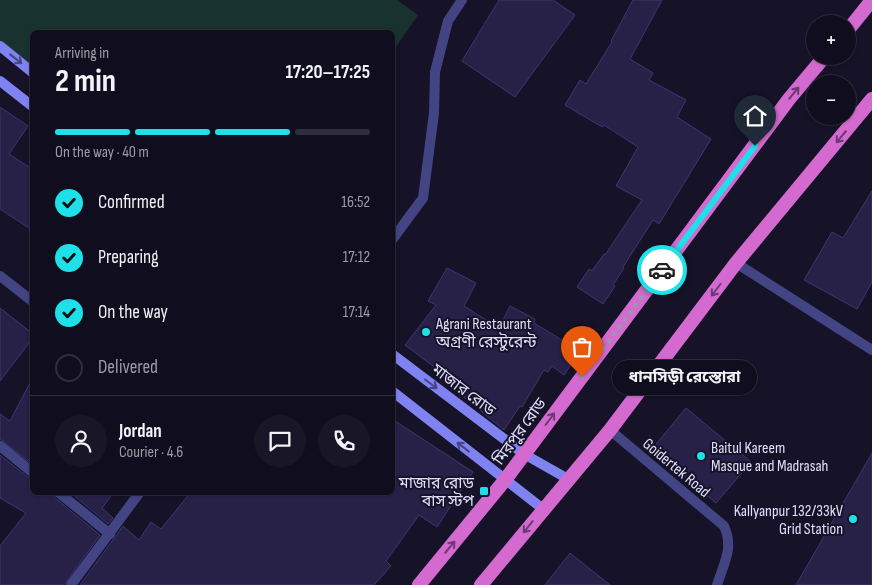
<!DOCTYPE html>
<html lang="en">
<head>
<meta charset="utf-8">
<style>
	:root { --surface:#100e1e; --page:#191727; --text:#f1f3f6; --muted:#9c9ca4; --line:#302e3c; --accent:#1de0e8 }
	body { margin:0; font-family:"Sofia Sans Condensed","Noto Sans Bengali",sans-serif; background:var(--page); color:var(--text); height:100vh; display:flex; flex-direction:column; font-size:19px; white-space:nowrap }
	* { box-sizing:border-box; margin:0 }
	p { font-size:16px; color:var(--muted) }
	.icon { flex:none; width:28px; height:28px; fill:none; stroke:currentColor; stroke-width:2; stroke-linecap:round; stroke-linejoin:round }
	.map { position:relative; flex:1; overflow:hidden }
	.drawer { position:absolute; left:30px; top:30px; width:365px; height:465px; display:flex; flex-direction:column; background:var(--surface); border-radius:8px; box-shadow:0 1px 4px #0004,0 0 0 1px var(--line) }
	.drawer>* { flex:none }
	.controls { position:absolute; left:806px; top:15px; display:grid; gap:10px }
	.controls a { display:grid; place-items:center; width:50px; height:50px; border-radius:50%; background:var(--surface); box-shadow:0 1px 4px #0004,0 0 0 1px var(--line); font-size:25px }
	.pin { position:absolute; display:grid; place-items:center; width:42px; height:42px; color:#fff; margin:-51px -21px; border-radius:50% 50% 50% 0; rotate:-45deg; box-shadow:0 0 5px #0007 }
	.pin .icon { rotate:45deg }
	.courier { position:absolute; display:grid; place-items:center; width:50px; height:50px; margin:-25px; border:4px solid #1de0e8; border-radius:50%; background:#fff; color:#222; box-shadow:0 1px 6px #0007 }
	.bubble { position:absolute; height:35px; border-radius:18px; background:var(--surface); box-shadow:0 1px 4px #0004,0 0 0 1px var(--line); font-size:16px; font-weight:700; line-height:35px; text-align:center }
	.summary em { font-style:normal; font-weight:700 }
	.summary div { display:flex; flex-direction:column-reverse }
	.summary { display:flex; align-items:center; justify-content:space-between; height:85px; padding:0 25px }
	h1 { font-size:32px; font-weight:700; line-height:38px }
	.bar { display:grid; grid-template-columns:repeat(4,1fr); gap:8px 5px; align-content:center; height:60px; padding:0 25px }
	.bar i { height:6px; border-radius:4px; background:var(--line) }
	.bar .on { background:var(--accent) }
	.bar p { grid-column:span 4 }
	.line { display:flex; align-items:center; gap:12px; padding:0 25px; border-top:1px solid var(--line) }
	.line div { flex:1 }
	.round { display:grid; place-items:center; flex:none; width:52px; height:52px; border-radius:26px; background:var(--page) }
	ol { padding:0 25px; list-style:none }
	li { display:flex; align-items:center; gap:15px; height:55px }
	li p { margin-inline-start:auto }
	li .icon { padding:5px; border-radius:50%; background:var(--accent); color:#111; stroke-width:4 }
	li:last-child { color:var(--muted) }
	li i { width:28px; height:28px; border:2px solid var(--line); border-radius:50% }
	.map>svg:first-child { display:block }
	.green { fill:#17322f }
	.building { fill:#272148; stroke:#3e3671 }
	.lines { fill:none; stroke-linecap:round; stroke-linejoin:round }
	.service { stroke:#434483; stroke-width:10 }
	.minor { stroke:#434483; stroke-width:10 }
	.secondary { stroke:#7f83f2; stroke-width:10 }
	.trunk { stroke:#d46ad0; stroke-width:14 }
	.oneway { stroke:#454583 }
	.oneway2 { stroke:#6b3a74 }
	.done { stroke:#9997b2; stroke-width:5; stroke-dasharray:0 9 }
	.route { stroke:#1de0e8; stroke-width:6 }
	.poi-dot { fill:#1de0e8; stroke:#161328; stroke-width:2 }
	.labels { text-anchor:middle; stroke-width:4; stroke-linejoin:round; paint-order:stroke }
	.poi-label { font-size:16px; fill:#e0defc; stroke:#161328; text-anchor:start }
	.street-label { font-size:16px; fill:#e0defc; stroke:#161328 }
</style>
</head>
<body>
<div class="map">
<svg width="872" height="585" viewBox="0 0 872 585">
	<rect width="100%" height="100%" fill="#161328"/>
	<path class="green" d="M0 0H397L418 15 393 51 392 32H32V69L0 46Z"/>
	<g class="building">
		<path d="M499 0H553L575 15 515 97 462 61Z"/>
		<path d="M633 0H662L630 59 653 73 649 80 686 100 677 117 711 139 659 224 653 220 623 267 624 268 613 285 615 286 603 304 577 287 589 269 592 271 604 254 605 255 642 200 616 186 638 147 604 125 602 127 565 105 580 80 586 84 612 42 611 41Z"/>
		<path d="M0 107 28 126 9 154 32 169V230L0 209Z"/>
		<path d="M872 191V282L857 309 804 280 832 232 843 238Z"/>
		<path d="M447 268 476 283 464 306 499 328 510 306 535 319 534 323 580 351 564 375 552 366 548 372 544 370 522 407 520 406 504 430 454 389 457 384 405 345 436 305 428 301Z"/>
		<path d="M0 308 32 333V339L0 381Z"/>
		<path d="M32 379V464L0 439V414L10 421Z"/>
		<path d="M686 408 751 462 716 503 652 449Z"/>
		<path d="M392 419 473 472 437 527 419 515 386 561 391 566 374 585H80L123 526 139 540 151 522 161 529 191 492H392Z"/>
		<path d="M872 453V585H796Z"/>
		<path d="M0 455 28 477 32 479V492H51L54 497 100 535 64 585H0V546L26 513 0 498Z"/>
		<path d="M70 492H114L102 508 113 518 108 524Z"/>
		<path d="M570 553 610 585H545Z"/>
	</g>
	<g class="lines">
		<path class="service" d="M736 263 872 350"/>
		<g class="minor">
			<path d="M392 240 423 198 434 113 435 72 448 21 462 0"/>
			<path d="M0 276 32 301"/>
			<path d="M610 430 724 526C734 548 724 563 717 585"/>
			<path d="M0 446 32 472"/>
			<path d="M58 492 110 534"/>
			<path d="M71 585 140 492"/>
		</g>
		<g class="secondary">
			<path d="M0 46 32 72"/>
			<path d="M0 81 32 106"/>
			<path d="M392 354 524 454 568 479"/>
			<path d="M392 391 543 509"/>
		</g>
		<g class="trunk">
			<path d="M848 30 872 0"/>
			<path d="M419 585 505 480 789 99 825 56"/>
			<path d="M481 585 610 430 736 263 872 99"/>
		</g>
	</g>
	<defs><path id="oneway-shaft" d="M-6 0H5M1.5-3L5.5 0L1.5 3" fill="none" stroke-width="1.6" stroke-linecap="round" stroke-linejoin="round" transform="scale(1.25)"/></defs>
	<g class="oneway">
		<use href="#oneway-shaft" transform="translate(16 59) rotate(38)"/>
		<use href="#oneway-shaft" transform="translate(431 384) rotate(37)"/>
		<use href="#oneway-shaft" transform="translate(463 447) rotate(-142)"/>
	</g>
	<g class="oneway2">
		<use href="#oneway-shaft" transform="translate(794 93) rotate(-50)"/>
		<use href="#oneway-shaft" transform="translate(841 137) rotate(130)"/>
		<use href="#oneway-shaft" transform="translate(716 290) rotate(127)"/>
		<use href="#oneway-shaft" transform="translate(550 419) rotate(-53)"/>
		<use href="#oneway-shaft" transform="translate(528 527) rotate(129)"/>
		<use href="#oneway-shaft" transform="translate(450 547) rotate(-50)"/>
	</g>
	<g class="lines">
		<path class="done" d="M582 377 662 270"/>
		<path class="route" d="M662 270 755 146"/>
	</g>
	<g class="poi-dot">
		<circle cx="426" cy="332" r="5"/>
		<circle cx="701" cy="456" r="5"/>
		<rect x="479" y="486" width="10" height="10" rx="2.5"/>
		<circle cx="853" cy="519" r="5"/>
	</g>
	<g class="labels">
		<g class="poi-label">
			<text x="436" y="329">Agrani Restaurant<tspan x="436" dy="18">অগ্রণী রেস্টুরেন্ট</tspan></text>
			<text x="711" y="453">Baitul Kareem<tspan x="711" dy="18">Masque and Madrasah</tspan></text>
			<text x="474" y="488" text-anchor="end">মাজার রোড<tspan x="474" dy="18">বাস স্টপ</tspan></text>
			<text x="843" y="516" text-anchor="end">Kallyanpur 132/33kV<tspan x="843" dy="18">Grid Station</tspan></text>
		</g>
		<g class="street-label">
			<text transform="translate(464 389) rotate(37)" y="6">মাজার রোড</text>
			<text transform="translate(519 431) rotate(-54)" y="6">মিরপুর রোড</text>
			<text transform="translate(677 467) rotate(40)" y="6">Goidertek Road</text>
		</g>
	</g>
</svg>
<div class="controls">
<a>+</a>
<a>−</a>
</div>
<div class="pin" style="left:582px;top:377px;background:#ea580c"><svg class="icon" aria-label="bag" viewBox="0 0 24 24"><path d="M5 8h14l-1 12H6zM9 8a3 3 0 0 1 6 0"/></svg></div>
<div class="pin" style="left:755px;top:146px;background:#1f2937"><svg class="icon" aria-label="home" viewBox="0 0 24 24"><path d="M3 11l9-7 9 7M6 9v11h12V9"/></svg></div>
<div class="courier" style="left:662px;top:270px"><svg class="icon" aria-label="car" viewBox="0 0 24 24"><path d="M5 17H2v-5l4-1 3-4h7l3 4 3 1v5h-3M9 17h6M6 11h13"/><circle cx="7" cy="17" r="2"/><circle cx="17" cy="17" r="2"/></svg></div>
<div class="bubble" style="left:612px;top:360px;width:145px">ধানসিড়ী রেস্তোরা</div>
<section class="drawer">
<div class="summary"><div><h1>2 min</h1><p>Arriving in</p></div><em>17:20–17:25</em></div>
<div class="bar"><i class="on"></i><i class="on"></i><i class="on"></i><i></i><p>On the way · 40 m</p></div>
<ol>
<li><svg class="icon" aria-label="check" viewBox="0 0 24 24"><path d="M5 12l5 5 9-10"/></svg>Confirmed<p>16:52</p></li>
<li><svg class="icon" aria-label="check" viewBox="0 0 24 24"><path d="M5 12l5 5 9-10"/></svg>Preparing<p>17:12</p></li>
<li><svg class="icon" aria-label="check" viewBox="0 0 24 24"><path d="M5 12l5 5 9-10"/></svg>On the way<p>17:14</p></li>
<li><i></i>Delivered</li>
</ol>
<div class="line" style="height:90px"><a class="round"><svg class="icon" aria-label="person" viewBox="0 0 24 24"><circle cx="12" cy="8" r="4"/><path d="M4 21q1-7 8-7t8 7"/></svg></a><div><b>Jordan</b><p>Courier · 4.6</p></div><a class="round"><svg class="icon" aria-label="chat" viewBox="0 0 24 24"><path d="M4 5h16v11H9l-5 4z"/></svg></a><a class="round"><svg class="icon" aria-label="phone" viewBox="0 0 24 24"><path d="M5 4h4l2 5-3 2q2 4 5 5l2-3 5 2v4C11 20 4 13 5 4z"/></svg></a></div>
</section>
</div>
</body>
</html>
